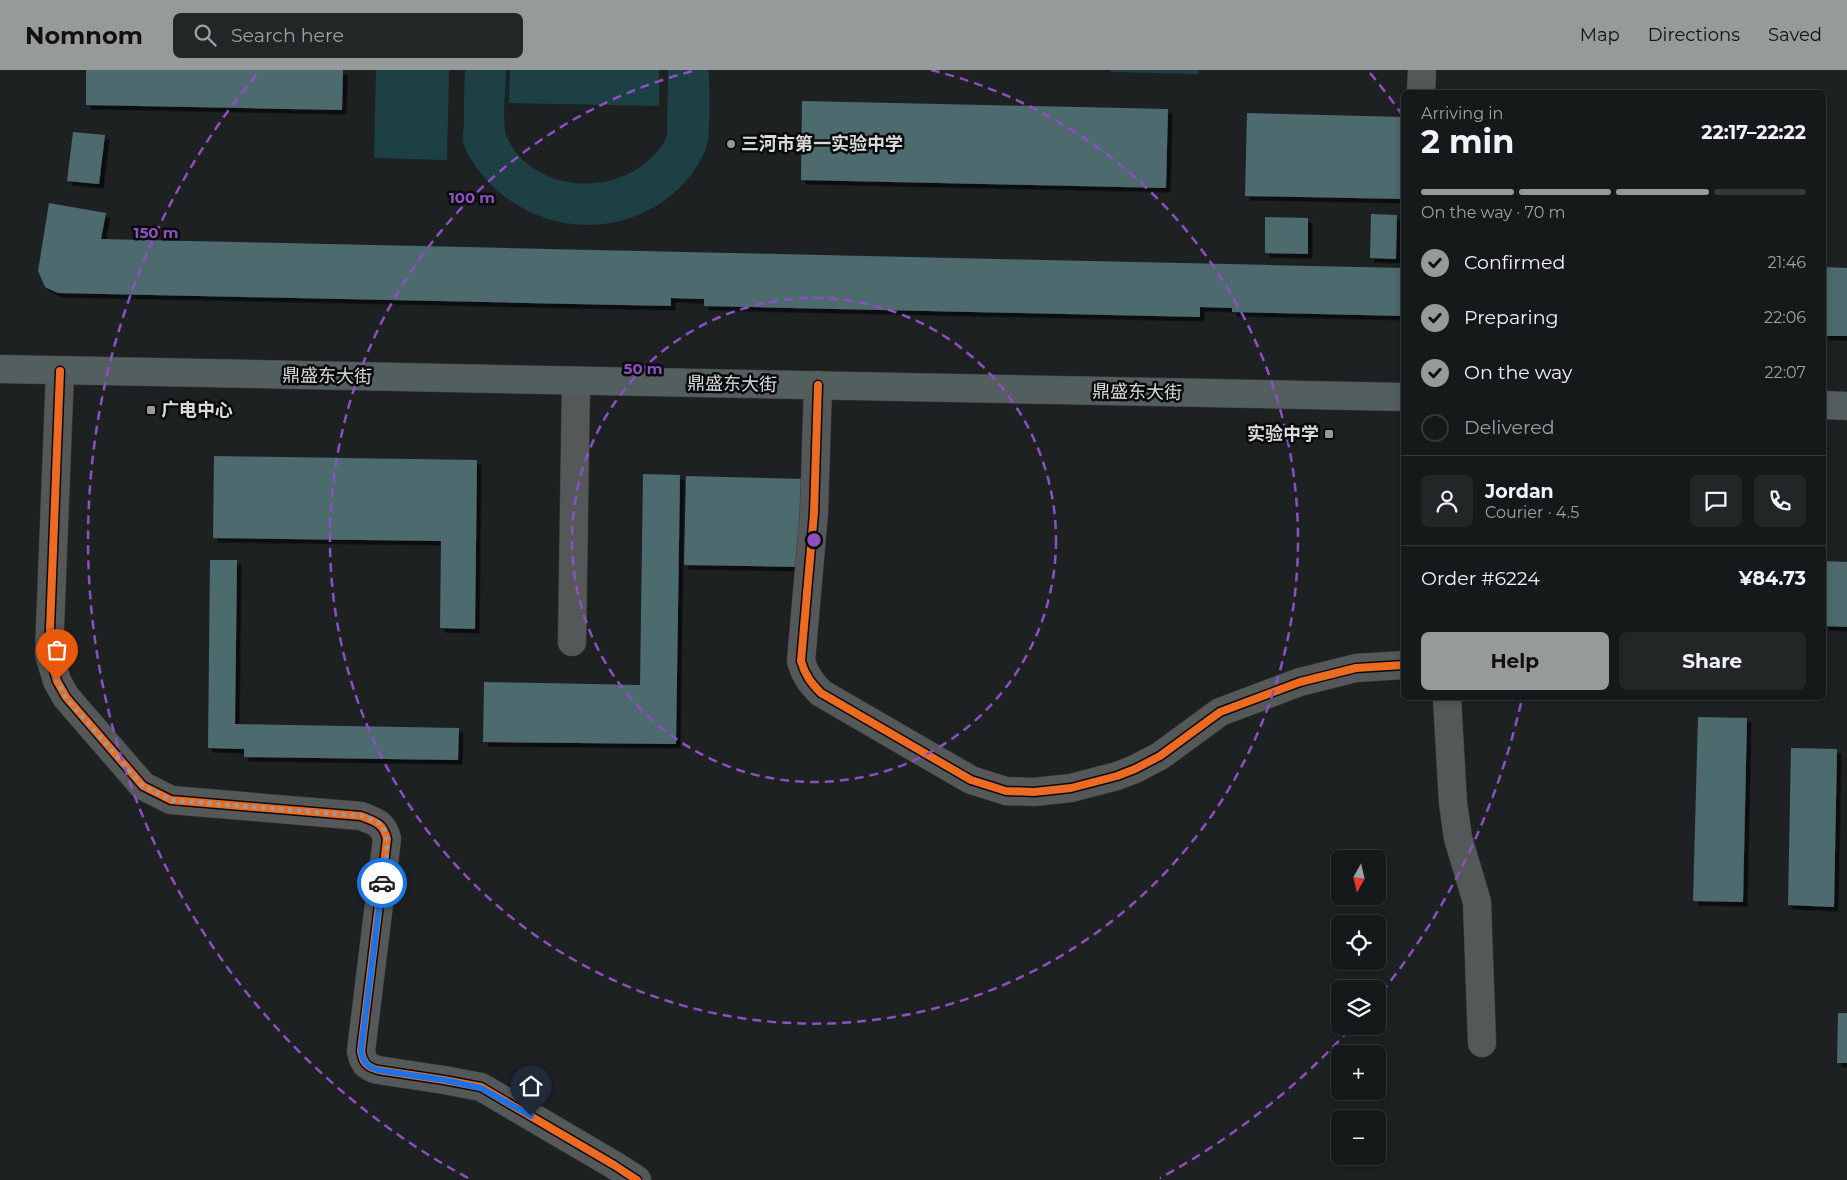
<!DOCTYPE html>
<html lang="en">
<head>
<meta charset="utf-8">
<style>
	:root { --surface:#16191a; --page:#232627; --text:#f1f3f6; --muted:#9ea0a2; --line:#353839; --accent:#979a9b }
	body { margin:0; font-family:Montserrat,"Noto Sans SC",sans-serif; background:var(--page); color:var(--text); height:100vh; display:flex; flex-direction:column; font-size:19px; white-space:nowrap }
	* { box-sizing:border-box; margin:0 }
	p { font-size:16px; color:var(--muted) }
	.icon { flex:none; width:28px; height:28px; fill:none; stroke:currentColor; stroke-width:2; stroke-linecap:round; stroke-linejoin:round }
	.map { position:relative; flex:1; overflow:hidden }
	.side { position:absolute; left:1401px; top:20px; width:425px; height:610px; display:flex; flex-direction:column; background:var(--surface); border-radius:8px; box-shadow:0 2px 8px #0003,0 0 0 1px var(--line) }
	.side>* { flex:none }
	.needle { width:32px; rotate:188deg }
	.controls { position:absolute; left:1331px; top:780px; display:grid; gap:10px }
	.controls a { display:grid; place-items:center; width:55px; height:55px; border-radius:8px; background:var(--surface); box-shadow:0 2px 8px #0003,0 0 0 1px var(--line); font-size:25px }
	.pin { position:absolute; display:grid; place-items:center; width:42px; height:42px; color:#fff; margin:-51px -21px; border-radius:50% 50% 50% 0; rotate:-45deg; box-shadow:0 0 5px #0007 }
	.pin .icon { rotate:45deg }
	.courier { position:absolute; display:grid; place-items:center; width:50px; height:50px; margin:-25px; border:4px solid #1a73e8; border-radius:50%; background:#fff; color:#222; box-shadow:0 1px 6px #0007 }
	.overview em { font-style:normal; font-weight:700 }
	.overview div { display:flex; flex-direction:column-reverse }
	.overview { display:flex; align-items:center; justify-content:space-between; height:85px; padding:0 20px }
	h1 { font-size:32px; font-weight:700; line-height:38px }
	.bar { display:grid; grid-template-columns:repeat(4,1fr); gap:8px 5px; align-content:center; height:60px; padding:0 20px }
	.bar i { height:6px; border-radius:4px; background:var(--line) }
	.bar .current { background:var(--accent) }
	.bar p { grid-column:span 4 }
	.line { display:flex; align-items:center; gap:12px; padding:0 20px; border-top:1px solid var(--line) }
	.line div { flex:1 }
	.round { display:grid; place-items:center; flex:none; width:52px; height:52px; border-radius:8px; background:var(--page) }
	ol { padding:0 20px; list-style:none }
	li { display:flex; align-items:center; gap:15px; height:55px }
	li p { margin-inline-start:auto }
	li .icon { padding:5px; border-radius:50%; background:var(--accent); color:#111; stroke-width:4 }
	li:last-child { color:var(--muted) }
	li i { width:28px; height:28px; border:2px solid var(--line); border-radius:50% }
	.primary-button { display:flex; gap:10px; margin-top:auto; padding:10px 20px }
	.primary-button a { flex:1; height:58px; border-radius:8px; background:var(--accent); color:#111; font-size:20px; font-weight:700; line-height:58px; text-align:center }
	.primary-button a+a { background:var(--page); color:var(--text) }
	header { display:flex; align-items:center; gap:30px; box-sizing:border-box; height:70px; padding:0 25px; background:var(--accent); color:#111 }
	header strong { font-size:24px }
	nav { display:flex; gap:28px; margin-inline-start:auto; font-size:18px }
	.search { width:350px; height:45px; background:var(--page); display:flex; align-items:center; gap:12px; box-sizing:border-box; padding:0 18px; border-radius:8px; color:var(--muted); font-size:19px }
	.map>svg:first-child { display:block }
	.green { fill:#1c4044 }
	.building { fill:#4d6b6e; filter:url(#shadow) }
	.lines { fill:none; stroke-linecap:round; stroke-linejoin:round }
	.minor-casing { stroke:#3a3c3d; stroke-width:29 }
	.major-casing { stroke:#3a3c3d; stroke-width:29 }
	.minor { stroke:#555858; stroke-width:28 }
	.major { stroke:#535e5f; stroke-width:28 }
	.cycleway-casing { stroke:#090b0b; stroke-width:11 }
	.cycleway { stroke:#ed6a23; stroke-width:8 }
	.done { stroke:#979a9b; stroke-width:5; stroke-dasharray:0 9 }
	.route { stroke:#1a73e8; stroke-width:6 }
	.ring { fill:none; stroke:#8e4fc5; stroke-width:2.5; stroke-dasharray:9 6 }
	.poi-dot { fill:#979a9b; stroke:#090b0b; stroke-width:2 }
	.labels { text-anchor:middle; stroke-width:5; stroke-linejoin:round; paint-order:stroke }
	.poi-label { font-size:18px; font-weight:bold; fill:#d8dbdc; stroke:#090b0b; text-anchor:start }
	.street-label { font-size:18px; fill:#d8dbdc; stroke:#090b0b }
	.centre { fill:#8e4fc5; stroke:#090b0b; stroke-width:2.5 }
	.ring-label { font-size:15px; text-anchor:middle; font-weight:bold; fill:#8e4fc5; stroke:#090b0b; stroke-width:5; stroke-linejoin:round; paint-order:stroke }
</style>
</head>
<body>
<header>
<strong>Nomnom</strong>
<div class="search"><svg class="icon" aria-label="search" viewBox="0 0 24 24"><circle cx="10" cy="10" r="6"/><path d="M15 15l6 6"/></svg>Search here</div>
<nav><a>Map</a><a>Directions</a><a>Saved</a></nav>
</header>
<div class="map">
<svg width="1847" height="1110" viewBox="0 0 1847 1110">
	<defs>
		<filter id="shadow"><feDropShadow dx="4.5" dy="4.5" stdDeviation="0" flood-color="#0009"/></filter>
	</defs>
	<rect width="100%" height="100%" fill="#1e2122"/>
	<g class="green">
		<path d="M376 0H449L447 90 374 88Z"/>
		<path d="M465 0H506C506 13 502 56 506 65 529 120 608 128 649 90 655 84 665 74 667 65 668 59 667 52 667 46 668 31 668 15 668 0H709C709 15 711 69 706 79 670 161 563 179 498 121 485 110 468 89 463 72 462 67 464 59 464 53 464 35 464 18 465 0Z"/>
		<path d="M510 0H659V36L509 33Z"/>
		<path d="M1111 0H1199V4L1111 2Z"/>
	</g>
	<g class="building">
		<path d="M86 0H343L342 40 86 35Z"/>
		<path d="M802 31 1168 39 1166 118 801 110Z"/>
		<path d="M1247 43 1404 47V129L1245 126Z"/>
		<path d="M73 62 105 65 99 114 67 111Z"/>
		<path d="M49 133 106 143 101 169 1404 198V246L1232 242V238L1200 237V247L704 236V229L671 228V236L58 223 45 217 38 201Z"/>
		<path d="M1371 144 1397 145 1396 189 1370 188Z"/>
		<path d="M1265 147 1308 148V184L1265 183Z"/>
		<path d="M1824 197 1847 198V266H1824Z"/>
		<path d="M214 386 477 390 475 559 440 558 441 471 213 468Z"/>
		<path d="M643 404 680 405 676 674 483 672 484 612 640 615Z"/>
		<path d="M686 406 803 409 801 497 684 495Z"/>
		<path d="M210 490H237L235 654 459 658 458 690 244 687V679L208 678Z"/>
		<path d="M1824 491 1847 492V557L1824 556Z"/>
		<path d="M1698 647 1747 648 1743 832 1693 831Z"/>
		<path d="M1791 678 1837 679 1834 837 1788 835Z"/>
		<path d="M1838 943H1847V993H1837Z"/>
	</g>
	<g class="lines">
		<defs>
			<g id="minor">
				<path d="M1421 22 1422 0"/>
				<path d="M60 301 49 584 57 611 66 627 143 716 171 730 361 746C376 752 383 753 387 769L361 981C363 993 367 997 378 1000L444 1010 481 1017 614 1095 637 1110"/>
				<path d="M818 315 814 443 801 591C805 605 811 613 821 623L971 710 1006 721 1034 722 1071 718 1117 706 1135 699 1160 686 1220 642 1300 612 1356 598 1404 595"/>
				<path d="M572 572 576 311"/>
				<path d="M1447 628 1453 733 1458 768 1477 832 1482 973"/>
			</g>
			<g id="major">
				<path d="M0 299 1404 327"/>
				<path d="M1824 335 1847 336"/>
			</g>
		</defs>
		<use href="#minor" class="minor-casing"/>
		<use href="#major" class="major-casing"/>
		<use href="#minor" class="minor"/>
		<use href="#major" class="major"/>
		<defs>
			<g id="cycleway">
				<path d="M60 301 49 584 57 611 66 627 143 716 171 730 361 746C376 752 383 753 387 769L361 981C363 993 367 997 378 1000L444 1010 481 1017 614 1095 637 1110"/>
				<path d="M818 315 814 443 801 591C805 605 811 613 821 623L971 710 1006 721 1034 722 1071 718 1117 706 1135 699 1160 686 1220 642 1300 612 1356 598 1404 595"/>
			</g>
		</defs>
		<use href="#cycleway" class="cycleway-casing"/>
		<use href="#cycleway" class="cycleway"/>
	</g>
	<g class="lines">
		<path class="done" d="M57 610 66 628 143 716 171 730 362 746C367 748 375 750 380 754 393 766 384 797 382 813"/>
		<path class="route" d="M382 813 361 981C363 992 367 997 378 1000L444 1010 481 1018 531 1046"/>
	</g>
	<g class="ring">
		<circle cx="814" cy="470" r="242"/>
		<path d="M931 0A484 484 0 1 1 697 0"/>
		<path d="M1521 633A726 726 0 0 1 1378 927M1349 960A726 726 0 0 1 1160 1108M468 1108A726 726 0 0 1 258 3M1370 3A726 726 0 0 1 1401 43"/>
	</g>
	<g class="poi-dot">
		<circle cx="731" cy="74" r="5"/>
		<rect x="146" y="335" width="10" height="10" rx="2.5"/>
		<rect x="1324" y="359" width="10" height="10" rx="2.5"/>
	</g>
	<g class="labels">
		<g class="poi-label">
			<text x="741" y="80">三河市第一实验中学</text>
			<text x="161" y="346">广电中心</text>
			<text x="1319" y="370" text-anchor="end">实验中学</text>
		</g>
		<g class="street-label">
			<text transform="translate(327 306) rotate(1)" y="6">鼎盛东大街</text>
			<text transform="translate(732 314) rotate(1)" y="6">鼎盛东大街</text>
			<text transform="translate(1137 322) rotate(1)" y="6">鼎盛东大街</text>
		</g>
	</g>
	<circle cx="814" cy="470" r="8" class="centre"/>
	<g class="ring-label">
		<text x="472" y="133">100 m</text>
		<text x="156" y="168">150 m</text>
		<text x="643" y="304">50 m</text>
	</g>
</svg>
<div class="controls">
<a><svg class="needle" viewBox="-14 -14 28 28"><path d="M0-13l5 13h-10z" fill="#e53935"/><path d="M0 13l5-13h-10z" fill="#9ea0a2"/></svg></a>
<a><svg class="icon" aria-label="locate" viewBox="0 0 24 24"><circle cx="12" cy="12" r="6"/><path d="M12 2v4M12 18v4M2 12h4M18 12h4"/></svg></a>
<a><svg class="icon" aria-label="layers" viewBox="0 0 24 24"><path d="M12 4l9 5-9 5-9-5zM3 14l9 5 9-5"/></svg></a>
<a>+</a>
<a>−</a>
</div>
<div class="pin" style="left:57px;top:610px;background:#ea580c"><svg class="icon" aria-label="bag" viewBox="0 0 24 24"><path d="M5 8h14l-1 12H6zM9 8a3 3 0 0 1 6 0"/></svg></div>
<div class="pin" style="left:531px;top:1046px;background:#1f2937"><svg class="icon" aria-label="home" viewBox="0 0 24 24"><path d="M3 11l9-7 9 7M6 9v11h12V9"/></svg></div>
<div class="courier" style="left:382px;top:813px"><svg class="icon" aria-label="car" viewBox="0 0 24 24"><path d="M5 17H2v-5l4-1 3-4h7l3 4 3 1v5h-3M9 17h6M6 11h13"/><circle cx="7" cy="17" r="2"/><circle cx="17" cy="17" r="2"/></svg></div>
<section class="side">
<div class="overview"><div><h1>2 min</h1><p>Arriving in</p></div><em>22:17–22:22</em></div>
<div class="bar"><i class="current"></i><i class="current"></i><i class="current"></i><i></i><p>On the way · 70 m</p></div>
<ol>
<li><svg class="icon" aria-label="check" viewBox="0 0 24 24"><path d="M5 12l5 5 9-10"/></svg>Confirmed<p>21:46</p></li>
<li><svg class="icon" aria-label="check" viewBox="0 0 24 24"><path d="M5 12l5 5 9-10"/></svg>Preparing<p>22:06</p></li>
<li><svg class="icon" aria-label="check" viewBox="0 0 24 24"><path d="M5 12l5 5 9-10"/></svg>On the way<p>22:07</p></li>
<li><i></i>Delivered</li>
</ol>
<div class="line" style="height:90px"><a class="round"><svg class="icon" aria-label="person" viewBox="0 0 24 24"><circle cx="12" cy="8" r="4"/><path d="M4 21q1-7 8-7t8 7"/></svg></a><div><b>Jordan</b><p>Courier · 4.5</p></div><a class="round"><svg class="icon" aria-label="chat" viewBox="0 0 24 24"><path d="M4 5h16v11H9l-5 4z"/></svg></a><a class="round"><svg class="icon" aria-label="phone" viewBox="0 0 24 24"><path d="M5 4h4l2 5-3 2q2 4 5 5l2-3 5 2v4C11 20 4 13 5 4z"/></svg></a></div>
<div class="line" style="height:65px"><div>Order #6224</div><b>¥84.73</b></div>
<div class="primary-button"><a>Help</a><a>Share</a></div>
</section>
</div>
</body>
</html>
